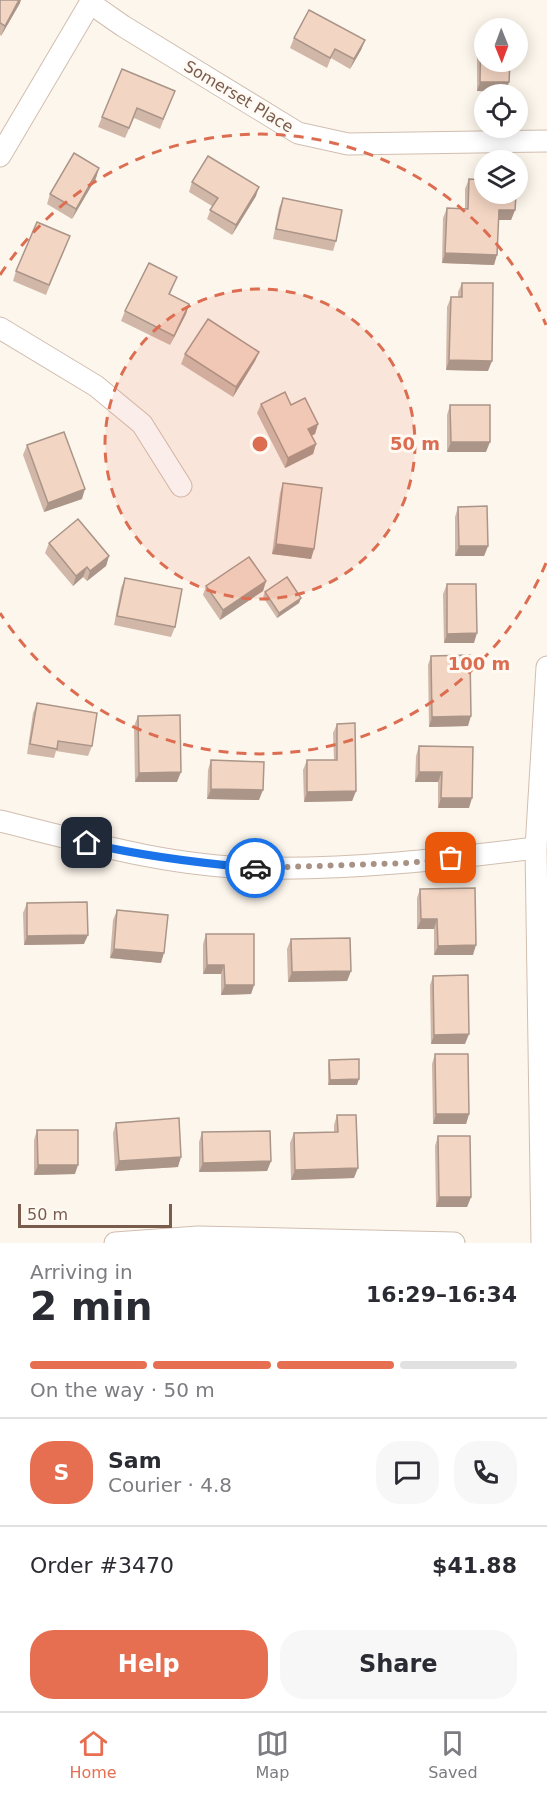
<!DOCTYPE html>
<html lang="en">
<head>
<meta charset="utf-8">
<style>
	:root { --surface:#fff; --page:#f7f7f7; --text:#2b2b33; --muted:#7c7c81; --line:#e1e1e2; --accent:#e76f51 }
	body { margin:0; font-family:"DejaVu Sans",sans-serif; background:var(--page); color:var(--text); height:100vh; display:flex; flex-direction:column; font-size:22px; white-space:nowrap }
	* { box-sizing:border-box; margin:0 }
	p { font-size:20px; color:var(--muted) }
	.icon { flex:none; width:33px; height:33px; fill:none; stroke:currentColor; stroke-width:2; stroke-linecap:round; stroke-linejoin:round }
	.map { position:relative; height:1243px; overflow:hidden }
	.panel { display:flex; flex-direction:column; background:var(--surface); flex:1 }
	.panel>* { flex:none }
	.needle { width:39px; rotate:179deg }
	.tools { position:absolute; left:474px; top:18px; display:grid; gap:12px }
	.tools a { display:grid; place-items:center; width:54px; height:54px; border-radius:50%; background:var(--surface); box-shadow:0 3px 15px #0003; font-size:30px }
	.scale { position:absolute; left:18px; bottom:15px; width:154px; box-sizing:border-box; padding-left:6px; border:3px solid #7a5c4d; border-top:0; font-size:16px; line-height:21px; white-space:nowrap; color:#7a5c4d; -webkit-text-stroke:4px #fffaf3; paint-order:stroke }
	.pin { position:absolute; display:grid; place-items:center; width:51px; height:51px; color:#fff; margin:-26px; border-radius:12px; box-shadow:0 3px 9px #0006 }
	.courier { position:absolute; display:grid; place-items:center; width:60px; height:60px; margin:-30px; border:4px solid #1a73e8; border-radius:50%; background:#fff; color:#222; box-shadow:0 2px 8px #0007 }
	.summary em { font-style:normal; font-weight:600 }
	.summary div { display:flex; flex-direction:column-reverse }
	.summary { display:flex; align-items:center; justify-content:space-between; height:102px; padding:0 30px }
	h1 { font-size:39px; font-weight:600; line-height:45px }
	.bar { display:grid; grid-template-columns:repeat(4,1fr); gap:9px 6px; align-content:center; height:72px; padding:0 30px }
	.bar i { height:8px; border-radius:4px; background:var(--line) }
	.bar .on { background:var(--accent) }
	.bar p { grid-column:span 4 }
	.line { display:flex; align-items:center; gap:15px; padding:0 30px; border-top:2px solid var(--line) }
	.line div { flex:1 }
	.round { display:grid; place-items:center; flex:none; width:63px; height:63px; border-radius:24px; background:var(--page) }
	.action { display:flex; gap:12px; margin-top:auto; padding:12px 30px }
	.action a { flex:1; height:69px; border-radius:24px; background:var(--accent); color:#fff; font-size:24px; font-weight:600; line-height:69px; text-align:center }
	.action a+a { background:var(--page); color:var(--text) }
	.dock { display:flex; justify-content:space-around; align-items:center; height:84px; border-top:2px solid var(--line); background:var(--surface); font-size:16px; color:var(--muted) }
	.dock a { display:grid; justify-items:center; gap:3px }
	.dock .on { color:var(--accent) }
	.map>svg:first-child { display:block }
	.lines { fill:none; stroke-linecap:round; stroke-linejoin:round }
	.minor-casing { stroke:#d1beb0; stroke-width:23 }
	.minor { stroke:#fff; stroke-width:21 }
	.wall { fill:#d1b7a8 }
	.shaded-wall { fill:#aa9588 }
	.building { fill:#f3d5c3; stroke:#aa9588; stroke-width:1.5 }
	.done { stroke:#a89285; stroke-width:6; stroke-dasharray:0 10.8 }
	.route { stroke:#1a73e8; stroke-width:8 }
	.ring { fill:none; stroke:#dc6d51; stroke-width:3; stroke-dasharray:10 8 }
	.labels { text-anchor:middle; stroke-width:6; stroke-linejoin:round; paint-order:stroke }
	.street-label { font-size:16px; fill:#7a5c4d; stroke:#fffaf3 }
	.centre { fill:#dc6d51; stroke:#fffaf3; stroke-width:3 }
	.ring-label { font-size:18px; text-anchor:middle; font-weight:bold; fill:#dc6d51; stroke:#fffaf3; stroke-width:6; stroke-linejoin:round; paint-order:stroke }
</style>
</head>
<body>
<div class="map">
<svg width="547" height="1243" viewBox="0 0 547 1243">
	<rect width="100%" height="100%" fill="#fdf6ec"/>
	<g class="lines">
		<defs>
			<g id="minor">
				<path d="M90 3 123 26 298 133 348 144 547 141"/>
				<path d="M0 156 92 0"/>
				<path d="M0 328 96 386 142 424 181 486"/>
				<path d="M0 821C85 842 171 867 259 868 352 870 444 859 536 848"/>
				<path d="M115 1243 198 1237 454 1243"/>
				<path d="M542 1243 536 848 547 667"/>
			</g>
		</defs>
		<use href="#minor" class="minor-casing"/>
		<use href="#minor" class="minor"/>
	</g>
	<g class="wall">
		<path d="M0 0 20 3 1 36 0 35Z"/>
		<path d="M481 30 506 92 477 91V39Z"/>
		<path d="M294 38 365 40 361 50 350 69 331 58 327 68 290 48Z"/>
		<path d="M171 101 160 129 134 118 125 138 98 127 102 117Z"/>
		<path d="M99 168 96 178 72 219 47 204 50 194Z"/>
		<path d="M469 179 515 210 511 220H499L494 265 442 263 443 218 447 208 465 209V189Z"/>
		<path d="M192 182 256 196 232 235 207 219 212 206 189 192Z"/>
		<path d="M283 198 336 241 333 251 273 239 279 208Z"/>
		<path d="M70 236 46 295 13 281 16 271Z"/>
		<path d="M462 283 488 371 446 370 447 307 451 297H458V292Z"/>
		<path d="M173 287 170 294 189 304 186 314 170 345 121 321 125 311Z"/>
		<path d="M259 352 255 361 233 397 181 364 185 354Z"/>
		<path d="M261 404 291 405 318 424 315 434 312 435 316 444 313 454 285 468 257 413Z"/>
		<path d="M450 405 486 452H447V415Z"/>
		<path d="M27 445 82 499 44 512 23 455Z"/>
		<path d="M283 483 314 549 311 559 272 554 280 493Z"/>
		<path d="M458 507 488 546 484 556H455V517Z"/>
		<path d="M49 543 109 556 106 566 87 581 83 577 73 586 45 553Z"/>
		<path d="M125 578 175 627 171 637 114 625 121 588Z"/>
		<path d="M266 581 263 591 220 620 203 595 206 586Z"/>
		<path d="M447 584 474 643H444L443 594Z"/>
		<path d="M265 592 301 598 299 603 277 618 263 597Z"/>
		<path d="M431 656 468 726 429 727 428 665Z"/>
		<path d="M37 703 92 746 88 756 56 751 54 758 27 754 33 713Z"/>
		<path d="M138 716 177 782H135L134 726Z"/>
		<path d="M337 724 356 791 352 801 304 802 303 770 307 760H334L333 733Z"/>
		<path d="M419 746 473 747 469 808H438V782H415L416 756Z"/>
		<path d="M211 760 259 800 207 799 208 770Z"/>
		<path d="M420 889 473 955H434V929H417V898Z"/>
		<path d="M27 903 84 944 24 945 23 913Z"/>
		<path d="M117 910 161 963 110 958 113 920Z"/>
		<path d="M206 934 254 985 251 994 221 995V974H203V944Z"/>
		<path d="M291 939 351 971 347 981 288 982 287 949Z"/>
		<path d="M433 976 465 1044H431L430 985Z"/>
		<path d="M435 1054 469 1114 466 1124H433L432 1064Z"/>
		<path d="M329 1060 357 1085H328V1065Z"/>
		<path d="M337 1115 354 1178 291 1180 290 1143 294 1133 334 1132V1125Z"/>
		<path d="M116 1123 178 1167 115 1171 113 1133Z"/>
		<path d="M37 1130 75 1174 34 1175V1140Z"/>
		<path d="M202 1132 271 1161 267 1171 199 1172V1142Z"/>
		<path d="M438 1136 471 1197 467 1207H436L435 1146Z"/>
	</g>
	<g class="shaded-wall">
		<path d="M19 0H21L20 3 1 36 5 26Z"/>
		<path d="M365 40 361 50 350 69 354 59Z"/>
		<path d="M480 82H509L506 92 477 91Z"/>
		<path d="M99 168 96 178 72 219 76 209Z"/>
		<path d="M259 187 256 196 232 235 236 225Z"/>
		<path d="M499 210H515L511 220H495Z"/>
		<path d="M445 253 497 255 494 265 442 263Z"/>
		<path d="M189 304 186 314 170 345 174 336Z"/>
		<path d="M259 352 255 361 233 397 236 387Z"/>
		<path d="M449 360 492 361 488 371 446 370Z"/>
		<path d="M318 424 315 434 305 439 308 429Z"/>
		<path d="M451 442H490L486 452H447Z"/>
		<path d="M316 444 313 454 285 468 288 458Z"/>
		<path d="M85 489 82 499 44 512 48 503Z"/>
		<path d="M276 544 314 549 311 559 272 554Z"/>
		<path d="M459 546H488L484 556H455Z"/>
		<path d="M109 556 106 566 87 581 90 571Z"/>
		<path d="M87 567 83 577 73 586 76 576Z"/>
		<path d="M266 581 263 591 220 620 223 610Z"/>
		<path d="M301 598 299 603 277 618 279 613Z"/>
		<path d="M477 633 474 643H444L447 634Z"/>
		<path d="M471 716 468 726 429 727 432 717Z"/>
		<path d="M181 772 177 782H135L139 773Z"/>
		<path d="M419 772H442L438 782H415Z"/>
		<path d="M211 789 263 790 259 800 207 799Z"/>
		<path d="M356 791 352 801 304 802 307 792Z"/>
		<path d="M441 798H472L469 808H438Z"/>
		<path d="M421 919H437L434 929H417Z"/>
		<path d="M88 935 84 944 24 945 27 936Z"/>
		<path d="M476 945 473 955H434L438 946Z"/>
		<path d="M114 949 164 953 161 963 110 958Z"/>
		<path d="M207 965H224L221 974H203Z"/>
		<path d="M351 971 347 981 288 982 292 972Z"/>
		<path d="M225 985H254L251 994 221 995Z"/>
		<path d="M469 1034 465 1044H431L434 1035Z"/>
		<path d="M359 1079 357 1085H328L330 1080Z"/>
		<path d="M436 1114H469L466 1124H433Z"/>
		<path d="M181 1157 178 1167 115 1171 119 1161Z"/>
		<path d="M271 1161 267 1171 199 1172 203 1163Z"/>
		<path d="M38 1165H78L75 1174 34 1175Z"/>
		<path d="M358 1168 354 1178 291 1180 295 1170Z"/>
		<path d="M439 1197H471L467 1207H436Z"/>
	</g>
	<g class="building">
		<path d="M0 0H19L5 26 0 23Z"/>
		<path d="M309 10 365 40 354 59 335 49 330 58 294 38Z"/>
		<path d="M481 30H484V62H510L509 82H480Z"/>
		<path d="M122 69 175 91 163 119 137 108 129 128 102 117Z"/>
		<path d="M74 153 99 168 76 209 50 194Z"/>
		<path d="M208 156 259 187 236 225 210 210 218 198 192 182Z"/>
		<path d="M469 179 484 180V194H516L515 210H499L497 255 445 253 447 208 468 209Z"/>
		<path d="M283 198 342 210 336 241 276 229Z"/>
		<path d="M37 222 70 236 49 285 16 271Z"/>
		<path d="M149 263 177 277 169 294 189 304 174 336 125 311Z"/>
		<path d="M462 283H493L492 361 449 360 451 297H462Z"/>
		<path d="M208 319 259 352 236 387 185 354Z"/>
		<path d="M285 392 291 405 305 398 318 424 308 429 316 444 288 458 261 404Z"/>
		<path d="M450 405H490V442H451Z"/>
		<path d="M64 432 85 489 48 503 27 445Z"/>
		<path d="M283 483 322 488 314 549 276 544Z"/>
		<path d="M487 506 488 546H459L458 507Z"/>
		<path d="M78 519 109 556 90 571 87 567 76 576 49 543Z"/>
		<path d="M249 557 266 581 223 610 206 586Z"/>
		<path d="M287 577 301 598 279 613 265 592Z"/>
		<path d="M125 578 182 589 175 627 117 616Z"/>
		<path d="M447 584H476L477 633 447 634Z"/>
		<path d="M470 655 471 716 432 717 431 656Z"/>
		<path d="M37 703 97 713 92 746 58 741 57 749 30 744Z"/>
		<path d="M180 715 181 772 139 773 138 716Z"/>
		<path d="M355 723 356 791 307 792V760H337V724Z"/>
		<path d="M419 746 473 747 472 798H441L442 772H419Z"/>
		<path d="M211 760 264 762 263 790 211 789Z"/>
		<path d="M475 888 476 945 438 946 437 919H421L420 889Z"/>
		<path d="M87 902 88 935 27 936V903Z"/>
		<path d="M117 910 168 915 164 953 114 949Z"/>
		<path d="M206 934H254V985H225L224 965H207Z"/>
		<path d="M350 938 351 971 292 972 291 939Z"/>
		<path d="M468 975 469 1034 434 1035 433 976Z"/>
		<path d="M435 1054H468L469 1114H436Z"/>
		<path d="M359 1059V1079L330 1080 329 1060Z"/>
		<path d="M337 1115H356L358 1168 295 1170 294 1133 338 1132Z"/>
		<path d="M179 1118 181 1157 119 1161 116 1123Z"/>
		<path d="M37 1130H78V1165H38Z"/>
		<path d="M270 1131 271 1161 203 1163 202 1132Z"/>
		<path d="M438 1136H470L471 1197H439Z"/>
	</g>
	<g class="lines">
		<path class="done" d="M255 868 408 863 451 858"/>
		<path class="route" d="M87 843C142 856 198 863 255 868"/>
	</g>
	<circle cx="260" cy="444" r="155" fill="#dc6d51" fill-opacity=".12"/>
	<g class="ring">
		<circle cx="260" cy="444" r="155"/>
		<path d="M546 563A310 310 0 0 1 0 613M0 275A310 310 0 0 1 546 325"/>
	</g>
	<g class="labels">
		<g class="street-label">
			<text transform="translate(239 96) rotate(31)" y="6">Somerset Place</text>
		</g>
	</g>
	<circle cx="260" cy="444" r="9" class="centre"/>
	<g class="ring-label">
		<text x="415" y="450">50 m</text>
		<text x="479" y="670">100 m</text>
	</g>
</svg>
<div class="tools">
<a><svg class="needle" viewBox="-14 -14 28 28"><path d="M0-13l5 13h-10z" fill="#e53935"/><path d="M0 13l5-13h-10z" fill="#7c7c81"/></svg></a>
<a><svg class="icon" aria-label="locate" viewBox="0 0 24 24"><circle cx="12" cy="12" r="6"/><path d="M12 2v4M12 18v4M2 12h4M18 12h4"/></svg></a>
<a><svg class="icon" aria-label="layers" viewBox="0 0 24 24"><path d="M12 4l9 5-9 5-9-5zM3 14l9 5 9-5"/></svg></a>
</div>
<div class="scale">50 m</div>
<div class="pin" style="left:451px;top:858px;background:#ea580c"><svg class="icon" aria-label="bag" viewBox="0 0 24 24"><path d="M5 8h14l-1 12H6zM9 8a3 3 0 0 1 6 0"/></svg></div>
<div class="pin" style="left:87px;top:843px;background:#1f2937"><svg class="icon" aria-label="home" viewBox="0 0 24 24"><path d="M3 11l9-7 9 7M6 9v11h12V9"/></svg></div>
<div class="courier" style="left:255px;top:868px"><svg class="icon" aria-label="car" viewBox="0 0 24 24"><path d="M5 17H2v-5l4-1 3-4h7l3 4 3 1v5h-3M9 17h6M6 11h13"/><circle cx="7" cy="17" r="2"/><circle cx="17" cy="17" r="2"/></svg></div>
</div>
<section class="panel">
<div class="summary"><div><h1>2 min</h1><p>Arriving in</p></div><em>16:29–16:34</em></div>
<div class="bar"><i class="on"></i><i class="on"></i><i class="on"></i><i></i><p>On the way · 50 m</p></div>
<div class="line" style="height:108px"><b class="round" style="background:var(--accent);color:#fff">S</b><div><b>Sam</b><p>Courier · 4.8</p></div><a class="round"><svg class="icon" aria-label="chat" viewBox="0 0 24 24"><path d="M4 5h16v11H9l-5 4z"/></svg></a><a class="round"><svg class="icon" aria-label="phone" viewBox="0 0 24 24"><path d="M5 4h4l2 5-3 2q2 4 5 5l2-3 5 2v4C11 20 4 13 5 4z"/></svg></a></div>
<div class="line" style="height:78px"><div>Order #3470</div><b>$41.88</b></div>
<div class="action"><a>Help</a><a>Share</a></div>
</section>
<nav class="dock">
<a class="on"><svg class="icon" aria-label="home" viewBox="0 0 24 24"><path d="M3 11l9-7 9 7M6 9v11h12V9"/></svg>Home</a>
<a><svg class="icon" aria-label="map" viewBox="0 0 24 24"><path d="M3 6l6-2 6 2 6-2v14l-6 2-6-2-6 2zM9 4v14M15 6v14"/></svg>Map</a>
<a><svg class="icon" aria-label="saved" viewBox="0 0 24 24"><path d="M7 4h10v16l-5-4-5 4z"/></svg>Saved</a>
</nav>
</body>
</html>
